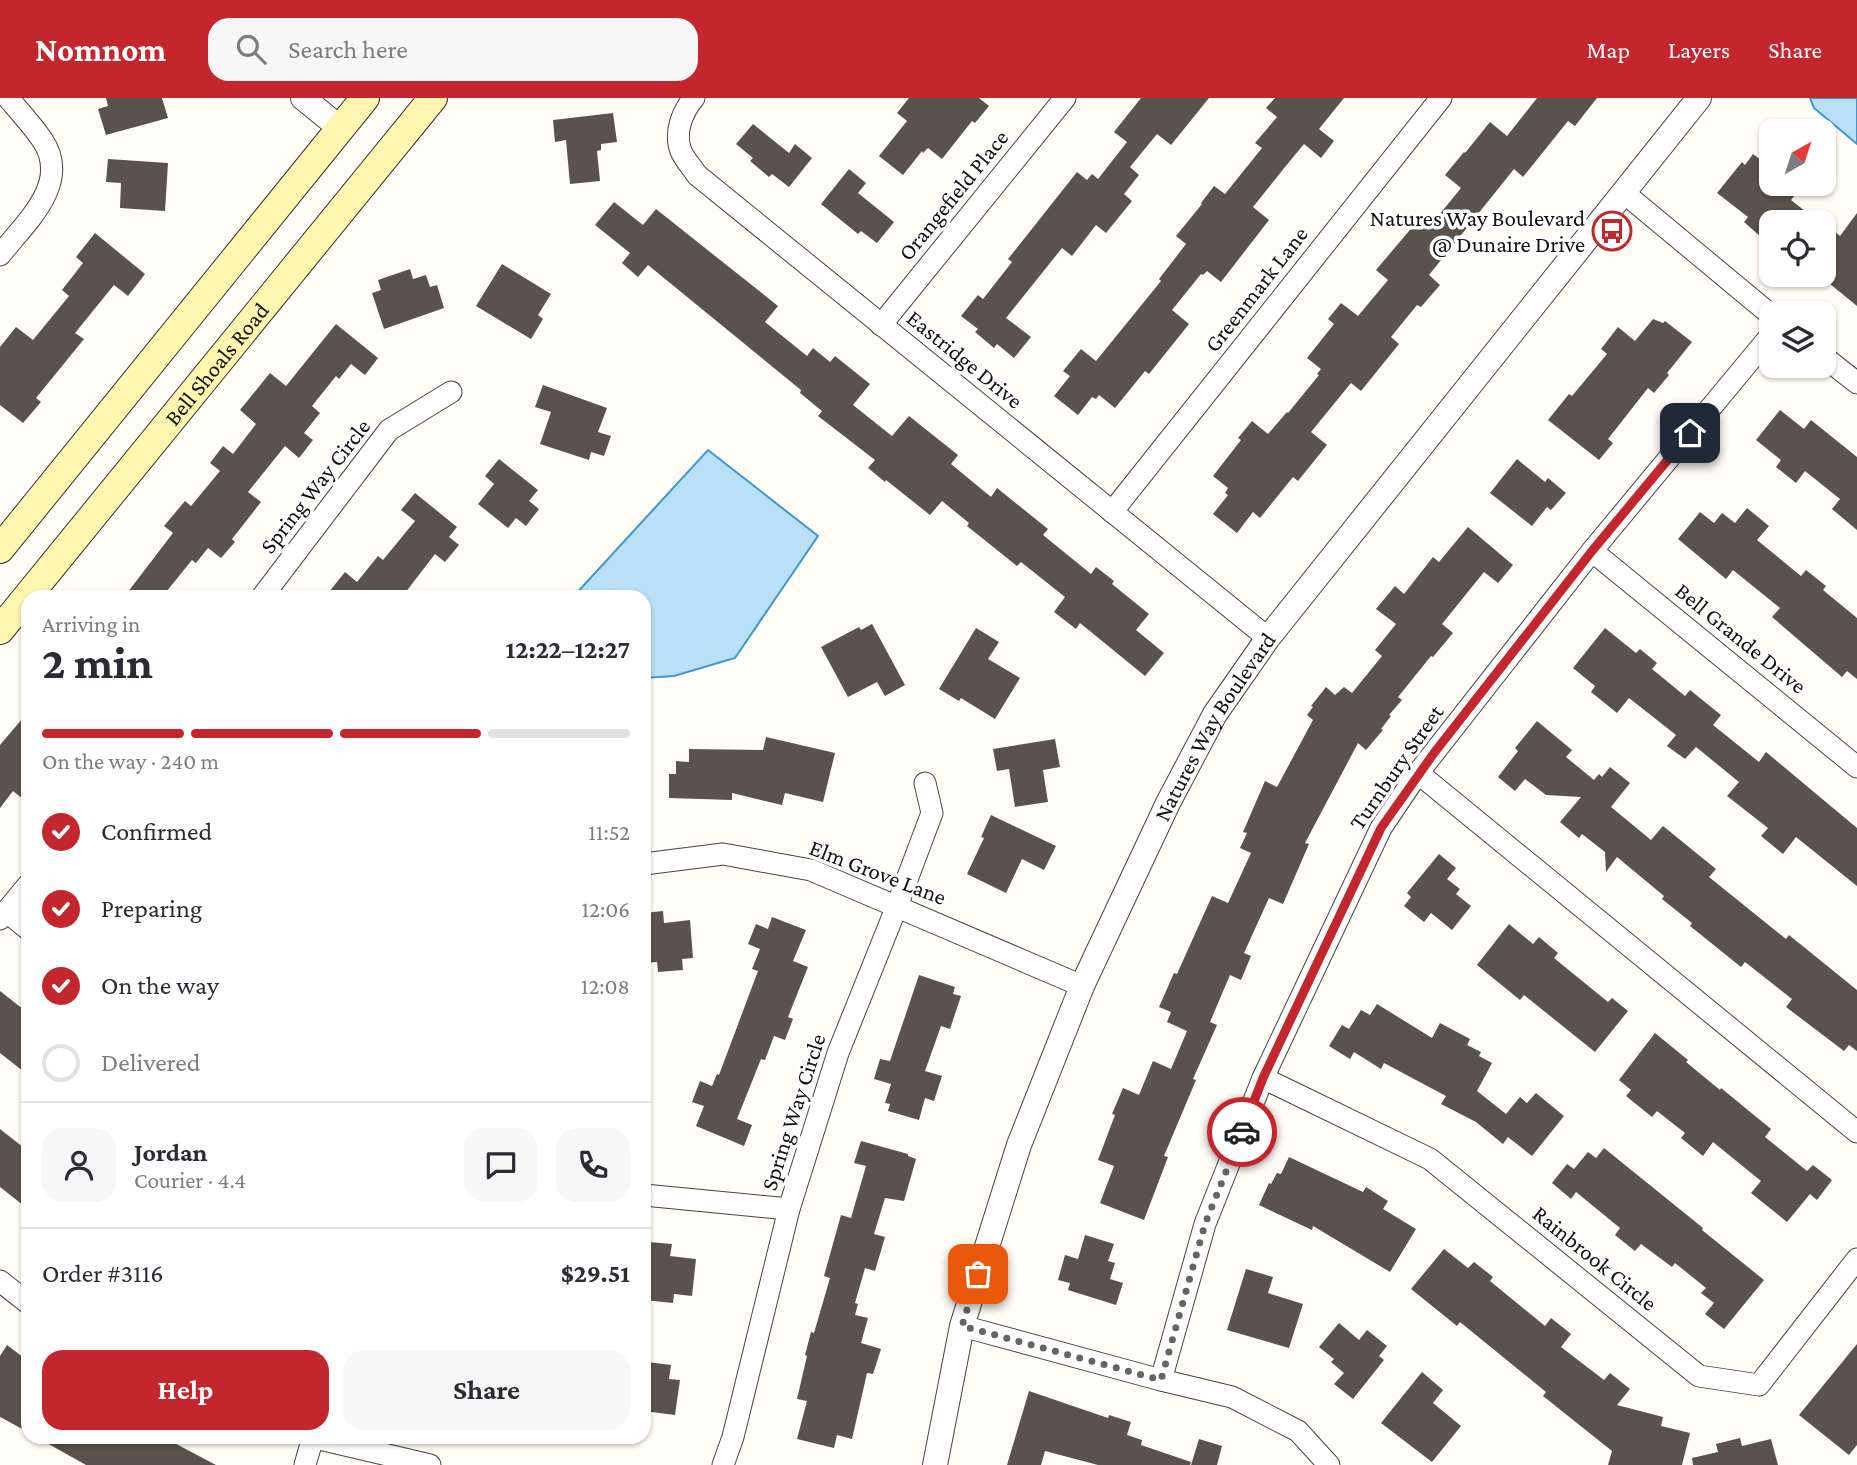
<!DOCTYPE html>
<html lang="en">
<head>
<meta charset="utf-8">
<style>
	:root { --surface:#fff; --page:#f7f7f7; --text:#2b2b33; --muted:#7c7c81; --line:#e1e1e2; --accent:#c4262e }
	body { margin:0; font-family:"Crimson Pro",serif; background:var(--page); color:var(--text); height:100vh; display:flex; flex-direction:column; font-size:26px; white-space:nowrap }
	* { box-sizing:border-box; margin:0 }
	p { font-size:23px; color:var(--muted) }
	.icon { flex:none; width:38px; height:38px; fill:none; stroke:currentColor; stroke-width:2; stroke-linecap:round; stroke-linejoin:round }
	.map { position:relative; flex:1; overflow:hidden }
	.details { position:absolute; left:21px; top:492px; width:630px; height:854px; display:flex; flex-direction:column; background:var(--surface); border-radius:21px; box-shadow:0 2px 5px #0004 }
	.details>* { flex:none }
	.needle { width:46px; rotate:39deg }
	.buttons { position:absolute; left:1759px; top:21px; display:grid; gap:14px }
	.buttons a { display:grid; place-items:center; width:77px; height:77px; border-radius:14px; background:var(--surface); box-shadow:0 2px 5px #0004; font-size:35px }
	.pin { position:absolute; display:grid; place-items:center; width:60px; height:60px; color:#fff; margin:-30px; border-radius:14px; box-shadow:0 4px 10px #0006 }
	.courier { position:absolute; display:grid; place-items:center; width:70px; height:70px; margin:-35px; border:5px solid #c4262e; border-radius:50%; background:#fff; color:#222; box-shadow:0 2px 9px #0007 }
	.overview em { font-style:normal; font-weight:700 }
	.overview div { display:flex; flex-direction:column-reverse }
	.overview { display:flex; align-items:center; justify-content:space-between; height:119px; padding:0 21px }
	h1 { font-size:46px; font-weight:700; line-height:52px }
	.bar { display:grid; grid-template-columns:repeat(4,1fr); gap:10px 7px; align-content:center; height:84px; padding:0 21px }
	.bar i { height:9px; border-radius:5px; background:var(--line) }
	.bar .active { background:var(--accent) }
	.bar p { grid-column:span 4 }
	.line { display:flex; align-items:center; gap:18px; padding:0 21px; border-top:2px solid var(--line) }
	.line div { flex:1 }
	.round { display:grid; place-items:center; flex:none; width:74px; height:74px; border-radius:21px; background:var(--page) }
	ol { padding:0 21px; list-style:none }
	li { display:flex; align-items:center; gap:21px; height:77px }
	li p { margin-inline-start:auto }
	li .icon { padding:7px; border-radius:50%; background:var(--accent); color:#fff; stroke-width:4 }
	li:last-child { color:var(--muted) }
	li i { width:38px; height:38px; border:4px solid var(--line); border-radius:50% }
	.button { display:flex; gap:14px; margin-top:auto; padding:14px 21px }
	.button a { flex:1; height:80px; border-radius:21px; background:var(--accent); color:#fff; font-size:28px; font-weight:700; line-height:80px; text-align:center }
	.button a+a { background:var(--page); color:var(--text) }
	header { display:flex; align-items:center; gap:42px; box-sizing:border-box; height:98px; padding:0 35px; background:var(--accent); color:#fff }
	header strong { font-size:33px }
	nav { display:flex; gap:38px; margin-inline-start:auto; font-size:24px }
	.search { width:490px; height:63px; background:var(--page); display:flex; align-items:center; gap:18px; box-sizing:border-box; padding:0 24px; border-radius:21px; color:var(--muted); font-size:26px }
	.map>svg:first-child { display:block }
	.water { fill:#b9e0f7; stroke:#3f96cf; stroke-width:2 }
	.building { fill:#5a524d }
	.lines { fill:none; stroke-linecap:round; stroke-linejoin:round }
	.minor-casing { stroke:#444; stroke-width:23 }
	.tertiary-casing { stroke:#444; stroke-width:26 }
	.secondary-casing { stroke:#333; stroke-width:30 }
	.minor { stroke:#fff; stroke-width:21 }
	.tertiary { stroke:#fff; stroke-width:24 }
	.secondary { stroke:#fff6b0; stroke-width:28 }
	.done { stroke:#646461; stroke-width:7; stroke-dasharray:0 12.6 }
	.route { stroke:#c4262e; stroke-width:9 }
	.labels { text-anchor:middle; stroke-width:7; stroke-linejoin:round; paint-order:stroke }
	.street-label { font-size:23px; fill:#111; stroke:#fff }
	.poi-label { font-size:23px; fill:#111; stroke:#fff; text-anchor:end }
</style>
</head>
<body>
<header>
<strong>Nomnom</strong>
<div class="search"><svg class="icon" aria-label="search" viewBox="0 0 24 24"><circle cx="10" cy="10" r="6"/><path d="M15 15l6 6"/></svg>Search here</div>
<nav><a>Map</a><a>Layers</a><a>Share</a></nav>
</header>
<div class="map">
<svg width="1857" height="1367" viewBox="0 0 1857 1367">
	<rect width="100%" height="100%" fill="#fffdf5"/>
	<g class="water">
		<path d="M1810 0H1857V46L1814 10Z"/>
		<path d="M708 352 818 438 735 560 674 578 644 580V499H573Z"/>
	</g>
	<g class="building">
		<path d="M106 0H162L168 20 106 37 98 11 108 8Z"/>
		<path d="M909 0H979L989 8 975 25 972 23 942 61 928 50 923 55 922 53 903 77 879 58 907 23 897 15Z"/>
		<path d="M1141 0H1209L1171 47 1157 36 1130 69 1139 77 1124 96 1132 103 1106 135 1096 127 1072 158 1062 150 1006 220 1031 239 1014 260 997 246 994 250 975 234 978 231 961 218 978 197 983 201 1012 164 1008 161 1077 74 1087 82 1092 76 1098 81 1127 44 1114 34Z"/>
		<path d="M1275 0H1344L1319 31 1334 43 1321 60 1304 46 1285 69 1253 109 1269 122 1221 184 1207 173 1203 177 1201 176 1172 212 1189 226 1149 276 1145 273 1115 310 1099 297 1096 301 1092 299 1078 317 1054 298 1070 278 1063 273 1081 251 1096 263 1161 183 1159 181 1186 146 1176 138 1202 106 1201 105 1214 88 1225 96 1262 50 1255 45 1277 19 1266 10Z"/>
		<path d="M1537 0H1597L1575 28 1568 23 1523 79 1514 71 1429 177 1440 187 1421 209 1417 207 1391 239 1399 246 1361 293 1351 285 1311 334 1327 347 1298 383 1293 379 1260 420 1253 414 1237 435 1213 416 1228 397 1225 395 1228 390 1213 378 1241 342 1238 340 1252 323 1268 336 1287 314 1288 315 1319 277 1317 276 1321 271 1307 260 1334 226 1328 221 1341 205 1358 218 1388 182 1376 172 1420 120 1430 128 1461 90 1445 77 1464 54 1465 55 1490 24 1507 38Z"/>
		<path d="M613 15 617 44 601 46V52L597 53 600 83 570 86 566 42 555 44 553 22Z"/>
		<path d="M753 26 789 55 795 46 812 60 789 89 772 76 769 79 750 63 753 60 736 46Z"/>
		<path d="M1753 56 1771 70V86H1804L1791 102 1819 124H1771V127L1761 139 1744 124 1748 119 1717 95 1742 64 1745 67Z"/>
		<path d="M108 61 168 65 165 113 120 110 121 85 106 84Z"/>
		<path d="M849 71 866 85 858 95 894 124 877 145 861 133 858 136 821 106Z"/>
		<path d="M614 104 643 127 656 111 778 208 765 224 807 258 813 250 830 264 835 258 870 286 853 307 892 338 909 318 958 357 951 366 991 399 997 390 1048 431 1043 437 1091 476 1096 469 1114 483 1112 486 1149 516 1136 532 1164 555 1145 578 1080 525 1076 531 1054 514 1065 499 1021 464 1017 468 967 428 969 425 942 403 930 417 886 382 885 384 868 370 875 362 818 318 822 313 800 295 801 292 648 167 638 179 622 165 630 155 595 127Z"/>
		<path d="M1857 115V208L1824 181V124L1840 138Z"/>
		<path d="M95 135 145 176 128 198 114 187 75 235 84 241 36 300 41 304 23 325 0 307V249L16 229 33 242 69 198 62 192 83 165 76 159Z"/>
		<path d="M502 166 551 196 538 217 543 221 531 241 476 208Z"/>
		<path d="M410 171 413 181 426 177 430 189 437 187 444 210 384 231 372 195 381 192 378 182Z"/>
		<path d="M1653 221 1663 225 1665 223 1692 244 1667 275 1669 277 1654 295 1648 290 1608 341 1613 345 1599 362 1548 322 1569 296 1572 298 1607 256 1601 251 1618 229 1635 243Z"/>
		<path d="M336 226 378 260 365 277 351 266 339 281 336 278 312 308 320 315 304 335 313 342 299 360 285 348 248 394 261 404 232 441 235 444 221 460 208 450 196 465 192 462 162 499H124L173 435 164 428 185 403 191 408 220 373 210 365 223 348 233 356 256 326 240 312 270 275 286 288Z"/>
		<path d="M543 287 607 310 598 334 611 338 604 358 591 354 589 362 540 346 551 314 535 309Z"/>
		<path d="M1780 312 1804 331 1811 322 1857 359V432L1832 411 1840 401 1805 373 1796 385 1776 369 1781 362 1756 342Z"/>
		<path d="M499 361 538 392 529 403 539 411 526 428 516 420 508 430 478 406 494 386 485 378Z"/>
		<path d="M1517 361 1545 384 1548 380 1566 395 1551 412 1547 409 1532 428 1490 395Z"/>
		<path d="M415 395 457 429 449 439 459 447 445 464 435 456 402 499H325L345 474 357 484 378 458 383 462 415 423 401 412Z"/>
		<path d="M1747 410 1769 428 1757 442 1801 478 1806 472 1826 488 1823 492 1857 520V581L1847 573 1842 579 1772 519 1780 510 1733 472 1726 481 1678 441 1700 414 1714 425 1722 415 1735 425Z"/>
		<path d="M1468 429 1513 467 1498 485 1484 474 1442 526 1453 535 1433 559 1431 558 1398 599 1402 602 1389 617 1391 618 1381 631 1383 632 1366 652 1358 645 1305 745 1309 746 1283 806 1269 800 1244 855 1251 858 1241 882 1230 877 1210 924 1217 927 1193 981 1196 982 1164 1058 1168 1059 1144 1122 1100 1105 1114 1068 1098 1062 1115 1017 1112 1016 1123 990 1139 997 1153 963 1171 971 1187 933 1167 924 1171 914 1159 909 1174 875 1177 876 1212 798 1228 805 1251 755 1240 750 1247 735 1243 734 1265 683 1277 689 1313 622 1307 617 1313 609 1311 608 1326 589 1335 597 1344 589 1352 595 1382 558 1375 552 1396 526 1376 511 1395 488 1404 496 1433 459 1439 464Z"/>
		<path d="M872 526 905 587 885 598 877 584 848 599 821 549 859 529 861 532Z"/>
		<path d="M976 530 999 544 988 561 1020 580 995 621 961 600 959 603 939 591Z"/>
		<path d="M1605 530 1636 555 1640 551 1657 565 1652 571 1685 598 1690 592 1721 617 1713 627 1759 664 1766 654 1857 730V788L1796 739 1783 756 1761 738 1768 730 1727 698 1739 684 1696 649 1685 661 1667 648 1676 637 1629 600 1617 615 1591 594 1595 588 1573 570Z"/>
		<path d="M28 614V705L13 693 0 710V647Z"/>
		<path d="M1537 623 1572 652 1566 659 1594 682 1599 676 1602 679 1610 669 1630 685 1611 709 1651 742 1663 728 1716 771 1709 779 1786 841 1789 837 1857 892V953L1849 947 1844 953 1786 909 1792 901 1745 864 1741 869 1690 828 1692 825 1662 801 1664 798 1617 759 1606 774 1605 754 1582 736 1579 740 1560 724 1581 699 1546 697 1525 681 1515 693 1498 679 1518 653 1515 650Z"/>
		<path d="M766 639 835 655 823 704 785 695 782 707 732 695V702L669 700V676H676V663L689 664V651L763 652Z"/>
		<path d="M1055 641 1060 669 1043 672 1048 704 1015 709 1009 671 997 673 993 651Z"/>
		<path d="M991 717 1056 748 1044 772 1022 761 1006 795 967 776 984 740 981 739Z"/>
		<path d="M1439 756 1456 770 1447 781 1460 791 1456 796 1471 808 1452 832 1431 815 1424 824 1404 808 1411 799 1407 795Z"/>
		<path d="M663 813 664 825 690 822 693 860 682 861 683 872 658 874 657 864 644 865V815Z"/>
		<path d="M772 819 806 832 793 863 808 869 788 919 793 921 785 942 774 938 765 962 761 961 737 1021 752 1027 744 1048 696 1028 704 1008 692 1004 700 983 712 988 717 976 719 977 758 873 752 871 760 851 748 846 756 826 768 831Z"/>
		<path d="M1509 826 1533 846 1539 839 1558 855 1554 860 1608 904 1612 900 1628 913 1595 954 1524 897 1520 902 1477 867Z"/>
		<path d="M919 877 955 889 953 896 961 898 950 931 941 928 925 973 942 978 934 1003 925 1000 919 1022 888 1013 890 1006 885 1005 891 986 874 981 880 961 890 963Z"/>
		<path d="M0 893 28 915V977L0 955Z"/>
		<path d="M1377 906 1432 940 1440 925 1470 941 1467 947 1481 954 1479 958 1492 965 1477 993 1506 1016 1520 999 1527 1005 1536 995 1564 1018 1532 1058 1508 1039 1503 1046 1476 1024 1441 1006 1446 998 1384 965 1381 971 1354 954 1350 961 1329 948 1342 927 1349 931 1361 912 1370 917Z"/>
		<path d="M1655 935 1688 962 1686 964 1720 992 1721 990 1771 1031 1765 1039 1807 1073 1813 1067 1832 1082 1817 1102 1810 1096 1787 1124 1751 1095 1761 1083 1713 1044 1703 1058 1681 1040 1685 1035 1657 1013 1652 1019 1626 998 1631 992 1619 982Z"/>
		<path d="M0 1031 28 1053V1111L0 1089Z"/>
		<path d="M861 1043 908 1056V1058L916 1061 904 1103 885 1100 874 1136 885 1139 875 1173 865 1170 855 1205 858 1206 855 1217 868 1220 861 1245 881 1251 873 1276 867 1275 852 1341 837 1337 834 1350 797 1341 807 1303 797 1301 807 1258 805 1257 811 1234 814 1235 830 1180 824 1178 841 1117 851 1120 866 1068 854 1065Z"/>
		<path d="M1604 1050 1703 1130 1702 1132 1764 1182 1724 1231 1705 1216 1714 1205 1701 1195 1706 1190 1675 1165 1672 1169 1641 1146 1635 1153 1615 1137 1620 1130 1576 1094 1571 1101 1552 1085 1567 1066 1574 1071 1588 1054 1596 1060Z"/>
		<path d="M1289 1059 1363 1094 1366 1089 1388 1103 1383 1111 1416 1131 1390 1174 1313 1128 1312 1132 1259 1107 1269 1085 1271 1086 1277 1075 1281 1076Z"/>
		<path d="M1085 1137 1114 1146 1108 1163 1115 1165 1110 1181 1123 1185 1116 1207 1068 1192 1070 1185 1058 1182 1065 1157 1078 1161Z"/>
		<path d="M649 1144 672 1146 670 1158 696 1161 692 1198 674 1196 673 1205 644 1202Z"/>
		<path d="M1444 1151 1468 1170 1474 1164 1493 1179 1490 1183 1545 1228 1551 1220 1571 1236 1561 1249 1604 1282 1610 1275 1630 1291 1617 1307 1663 1319 1661 1328 1690 1335 1682 1367H1608L1612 1353 1543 1298 1546 1294 1460 1224 1457 1228 1411 1191Z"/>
		<path d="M1246 1171 1273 1179 1268 1195 1303 1206 1289 1250 1227 1232Z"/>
		<path d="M1339 1225 1359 1242 1367 1232 1387 1248 1379 1258 1384 1262 1353 1301 1334 1286 1344 1275 1331 1264 1334 1261 1319 1249Z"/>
		<path d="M1857 1246V1347L1849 1357 1799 1317Z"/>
		<path d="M7 1247 28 1263V1334L0 1319V1258Z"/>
		<path d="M647 1264 671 1267 669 1281 680 1282 675 1317 644 1313V1277H646Z"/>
		<path d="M1422 1274 1443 1292 1433 1305 1461 1328 1432 1364 1381 1325Z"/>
		<path d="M1029 1293 1108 1320 1109 1317 1131 1324 1127 1337 1142 1342 1141 1347 1191 1364 1190 1367H1098L1045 1353 1041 1367H1007Z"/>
		<path d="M36 1339H163L216 1367H86Z"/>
		<path d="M1740 1340 1742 1348 1771 1341 1778 1367H1693L1692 1360 1718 1354 1716 1346Z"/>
		<path d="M1199 1341 1222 1348 1217 1367H1191Z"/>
	</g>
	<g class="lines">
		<defs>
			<g id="minor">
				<path d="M694 0C682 14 674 35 681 53 684 61 692 69 697 77L1268 540"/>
				<path d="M1623 94 1771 217"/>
				<path d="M0 157C25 125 71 86 43 43 33 28 20 14 8 0"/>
				<path d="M881 227 1065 0"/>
				<path d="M1824 259 1857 285"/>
				<path d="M1112 414 1441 0"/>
				<path d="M1592 453 1857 669"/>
				<path d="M262 499 389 332 451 294"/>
				<path d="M1418 675 1857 1034"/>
				<path d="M644 766 723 756 811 772 1082 888"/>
				<path d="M6 813 28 831"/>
				<path d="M0 821 28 787"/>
				<path d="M1263 980 1430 1061 1699 1278 1759 1287 1857 1161"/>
				<path d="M644 1097 789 1111"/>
				<path d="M0 1183 28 1205"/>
				<path d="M962 1228 1161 1282 1232 1299 1298 1333 1329 1367"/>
				<path d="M1161 1282 1205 1126 1263 980 1381 730 1418 675 1592 453 1771 237"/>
				<path d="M311 1339 430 1367"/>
				<path d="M305 1367 313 1339"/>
				<path d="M723 1367 733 1339 789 1111 838 955 897 808 932 715 925 685"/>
			</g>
			<g id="tertiary">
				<path d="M303 0 340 30"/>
				<path id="s1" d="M935 1367 962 1228 1019 1047 1082 888 1168 705 1215 616 1268 540 1699 0"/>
			</g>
			<g id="secondary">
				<path d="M0 451 365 0"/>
				<path id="s2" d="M0 532 433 0"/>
			</g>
		</defs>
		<use href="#minor" class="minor-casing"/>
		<use href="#tertiary" class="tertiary-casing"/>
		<use href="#secondary" class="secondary-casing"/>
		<use href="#minor" class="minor"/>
		<use href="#tertiary" class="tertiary"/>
		<use href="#secondary" class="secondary"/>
	</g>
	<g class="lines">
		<path class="done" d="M978 1176 962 1228 1161 1282 1205 1126 1242 1034"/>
		<path class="route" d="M1242 1034 1263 980 1381 730 1434 655 1592 453 1690 335"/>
	</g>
	<defs>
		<symbol id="bus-ring" viewBox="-11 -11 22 22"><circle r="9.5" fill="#fff" stroke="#c4262e" stroke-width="1.5"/><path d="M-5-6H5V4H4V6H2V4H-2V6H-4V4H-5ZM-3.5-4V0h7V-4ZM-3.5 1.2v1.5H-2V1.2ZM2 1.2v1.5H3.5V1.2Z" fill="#c4262e"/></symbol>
	</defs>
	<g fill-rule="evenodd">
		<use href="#bus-ring" x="1590" y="111" width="44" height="44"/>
	</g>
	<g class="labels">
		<g class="street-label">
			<text transform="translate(953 97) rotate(-51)" y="8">Orangefield Place</text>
			<text transform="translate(1256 191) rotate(-52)" y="8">Greenmark Lane</text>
			<text transform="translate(965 261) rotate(39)" y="8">Eastridge Drive</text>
			<text dy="8" stroke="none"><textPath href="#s2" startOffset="343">Bell Shoals Road</textPath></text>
			<text transform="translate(315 388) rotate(-52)" y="8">Spring Way Circle</text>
			<text transform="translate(1741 540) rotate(39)" y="8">Bell Grande Drive</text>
			<text dy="8" stroke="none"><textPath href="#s1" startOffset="794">Natures Way Boulevard</textPath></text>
			<text transform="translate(1396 669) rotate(-55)" y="8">Turnbury Street</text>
			<text transform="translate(878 774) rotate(21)" y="8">Elm Grove Lane</text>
			<text transform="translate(793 1014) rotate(-72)" y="8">Spring Way Circle</text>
			<text transform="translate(1595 1160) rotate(39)" y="8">Rainbrook Circle</text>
		</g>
		<g class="poi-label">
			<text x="1585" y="128">Natures Way Boulevard<tspan x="1585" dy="26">@ Dunaire Drive</tspan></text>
		</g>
	</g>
</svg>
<div class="buttons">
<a><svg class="needle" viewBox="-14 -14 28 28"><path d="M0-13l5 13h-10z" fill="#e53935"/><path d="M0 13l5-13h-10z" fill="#7c7c81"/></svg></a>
<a><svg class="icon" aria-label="locate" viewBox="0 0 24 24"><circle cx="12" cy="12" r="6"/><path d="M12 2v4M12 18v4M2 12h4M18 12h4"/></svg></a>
<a><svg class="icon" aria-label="layers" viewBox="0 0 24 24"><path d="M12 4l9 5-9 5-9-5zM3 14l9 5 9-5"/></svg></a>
</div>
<div class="pin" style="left:978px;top:1176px;background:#ea580c"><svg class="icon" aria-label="bag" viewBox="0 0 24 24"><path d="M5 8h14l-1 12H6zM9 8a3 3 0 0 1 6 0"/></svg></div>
<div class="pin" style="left:1690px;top:335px;background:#1f2937"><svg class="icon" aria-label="home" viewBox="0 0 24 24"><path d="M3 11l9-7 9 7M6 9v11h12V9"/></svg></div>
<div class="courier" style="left:1242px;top:1034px"><svg class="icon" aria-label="car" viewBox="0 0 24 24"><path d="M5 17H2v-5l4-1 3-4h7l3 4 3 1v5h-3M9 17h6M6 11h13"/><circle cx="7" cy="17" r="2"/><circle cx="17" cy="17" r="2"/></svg></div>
<section class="details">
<div class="overview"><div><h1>2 min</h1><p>Arriving in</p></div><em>12:22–12:27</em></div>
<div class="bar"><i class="active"></i><i class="active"></i><i class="active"></i><i></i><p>On the way · 240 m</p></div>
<ol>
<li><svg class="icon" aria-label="check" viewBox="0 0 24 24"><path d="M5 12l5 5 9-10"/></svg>Confirmed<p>11:52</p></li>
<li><svg class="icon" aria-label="check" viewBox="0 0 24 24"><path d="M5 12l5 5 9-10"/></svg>Preparing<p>12:06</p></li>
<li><svg class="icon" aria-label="check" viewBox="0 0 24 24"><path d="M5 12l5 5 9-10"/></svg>On the way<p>12:08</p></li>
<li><i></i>Delivered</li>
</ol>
<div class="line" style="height:126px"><a class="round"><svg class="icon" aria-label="person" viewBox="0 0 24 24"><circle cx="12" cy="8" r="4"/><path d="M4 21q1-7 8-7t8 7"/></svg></a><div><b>Jordan</b><p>Courier · 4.4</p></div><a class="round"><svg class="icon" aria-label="chat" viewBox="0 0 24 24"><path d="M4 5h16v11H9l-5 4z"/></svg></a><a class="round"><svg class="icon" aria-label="phone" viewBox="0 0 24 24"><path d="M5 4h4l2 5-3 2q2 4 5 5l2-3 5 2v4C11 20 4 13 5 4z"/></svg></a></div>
<div class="line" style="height:91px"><div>Order #3116</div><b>$29.51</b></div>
<div class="button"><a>Help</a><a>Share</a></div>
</section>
</div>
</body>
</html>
